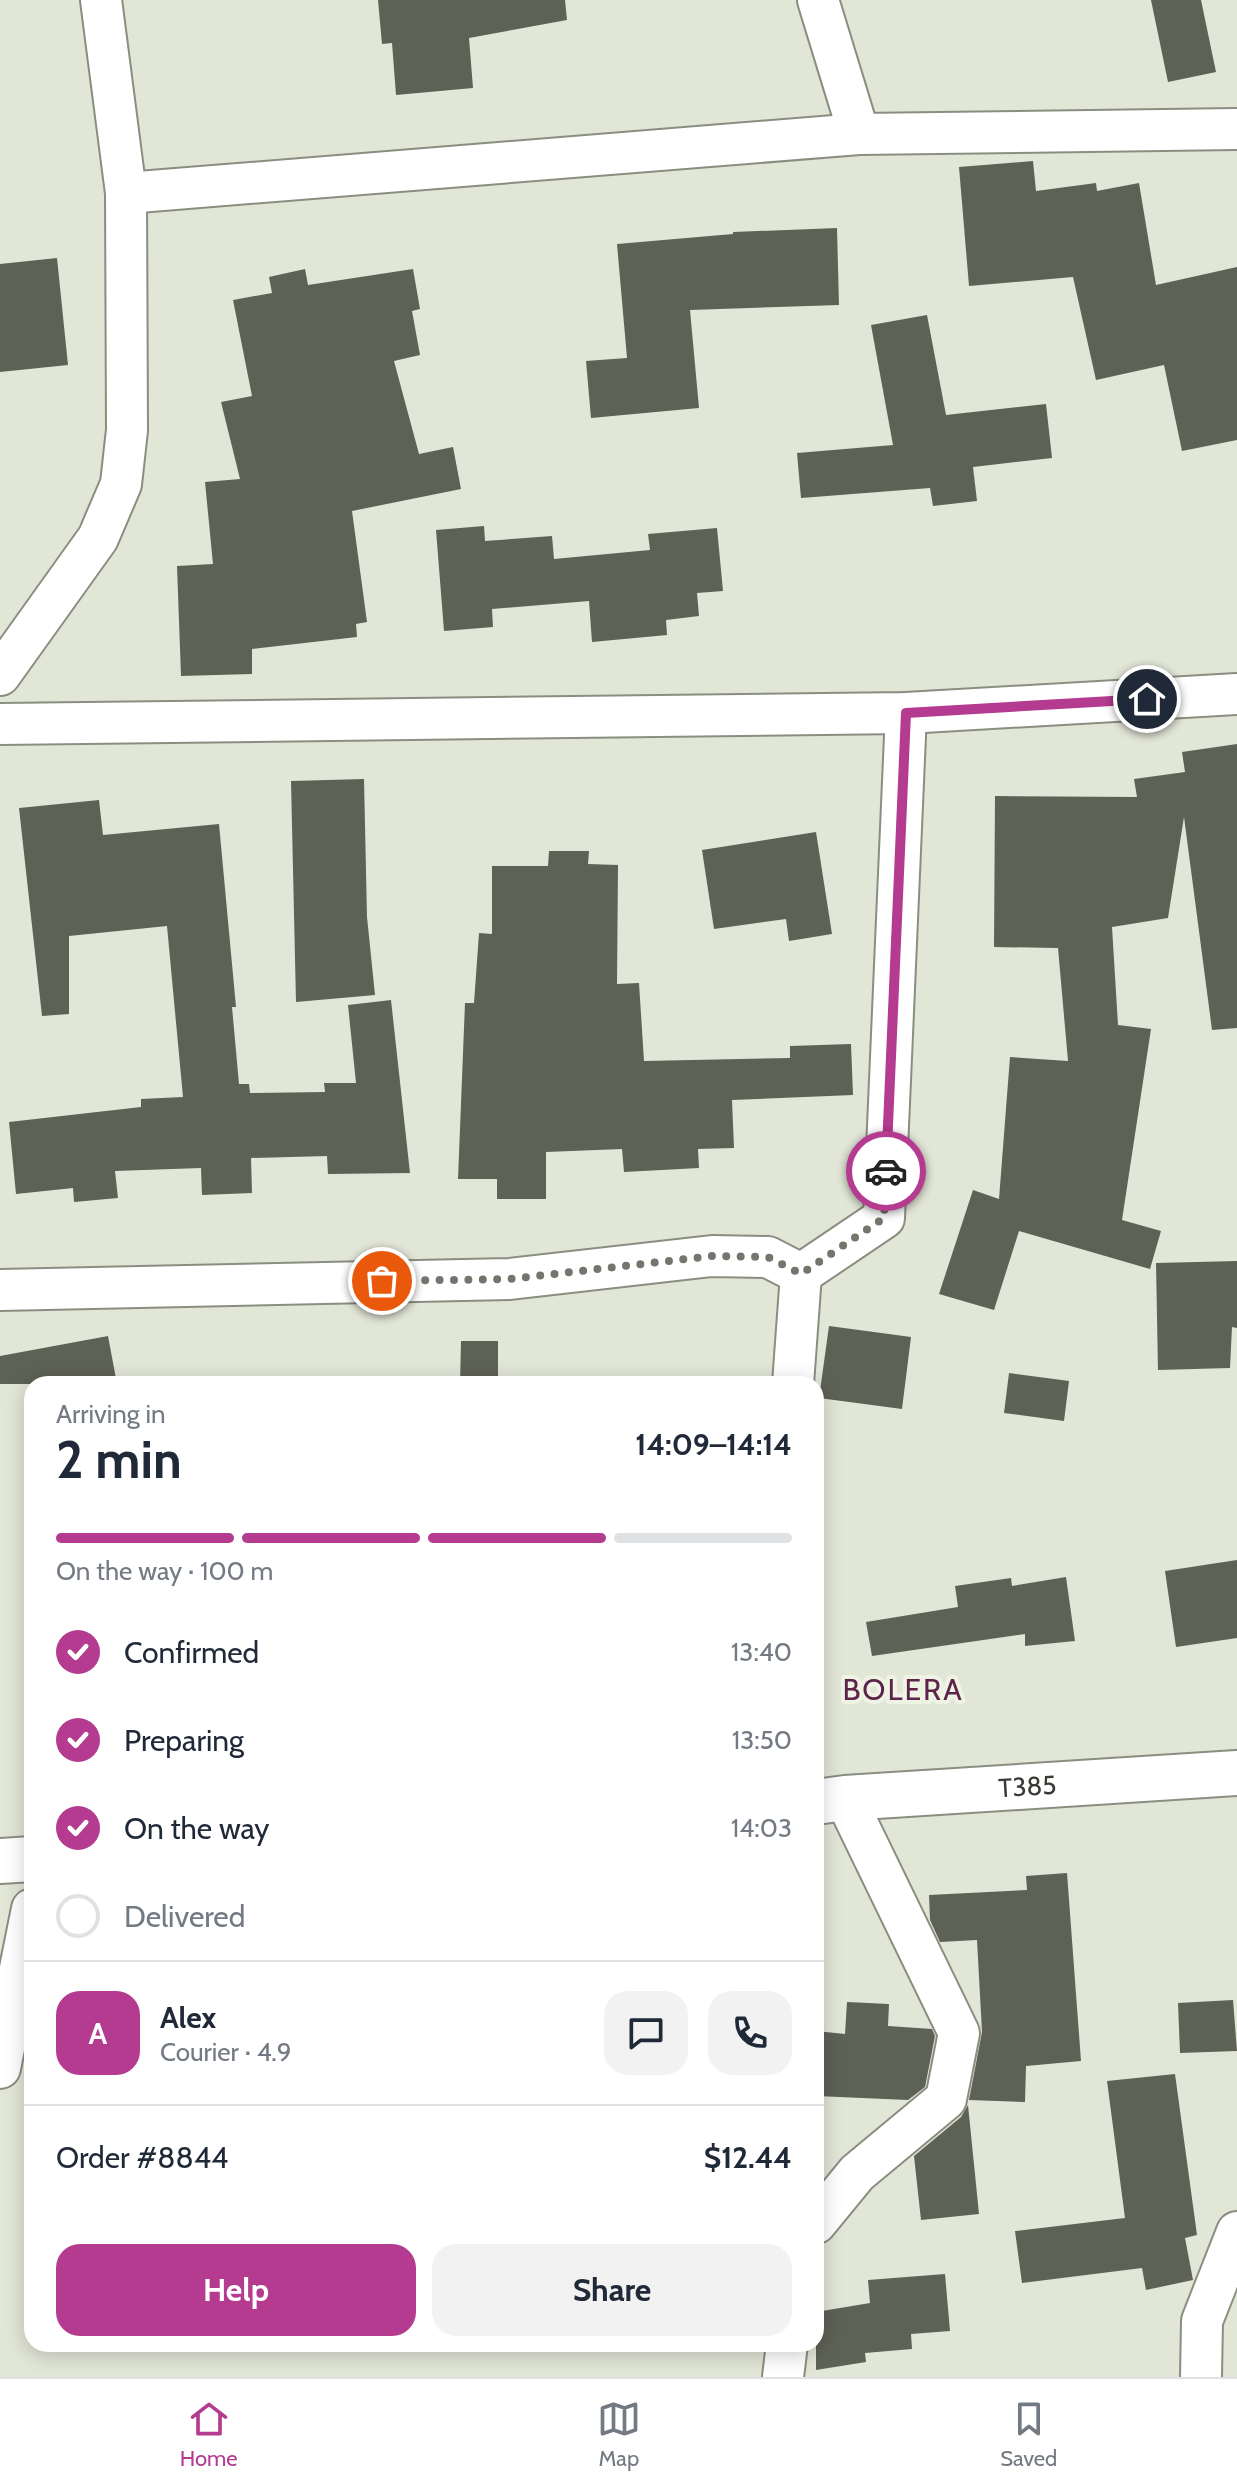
<!DOCTYPE html>
<html lang="en">
<head>
<meta charset="utf-8">
<style>
	:root { --surface:#fff; --page:#f2f2f3; --text:#1f2937; --muted:#747a83; --line:#e0e1e3; --accent:#b43b8f }
	body { margin:0; font-family:Cabin,sans-serif; background:var(--page); color:var(--text); height:100vh; display:flex; flex-direction:column; font-size:30px; white-space:nowrap }
	* { box-sizing:border-box; margin:0 }
	p { font-size:26px; color:var(--muted) }
	.icon { flex:none; width:44px; height:44px; fill:none; stroke:currentColor; stroke-width:2; stroke-linecap:round; stroke-linejoin:round }
	.map { position:relative; flex:1; overflow:hidden }
	.panel { position:absolute; left:24px; top:1376px; width:800px; height:976px; display:flex; flex-direction:column; background:var(--surface); border-radius:24px; box-shadow:0 4px 20px #0003 }
	.panel>* { flex:none }
	.pin { position:absolute; display:grid; place-items:center; width:68px; height:68px; color:#fff; margin:-34px; border:4px solid #fff; border-radius:50%; box-shadow:0 2px 8px #0007 }
	.courier { position:absolute; display:grid; place-items:center; width:80px; height:80px; margin:-40px; border:6px solid #b43b8f; border-radius:50%; background:#fff; color:#222; box-shadow:0 2px 10px #0007 }
	.head em { font-style:normal; font-weight:800 }
	.head div { display:flex; flex-direction:column-reverse }
	.head { display:flex; align-items:center; justify-content:space-between; height:136px; padding:0 32px }
	h1 { font-size:52px; font-weight:800; line-height:60px }
	.bar { display:grid; grid-template-columns:repeat(4,1fr); gap:12px 8px; align-content:center; height:96px; padding:0 32px }
	.bar i { height:10px; border-radius:6px; background:var(--line) }
	.bar .on { background:var(--accent) }
	.bar p { grid-column:span 4 }
	.line { display:flex; align-items:center; gap:20px; padding:0 32px; border-top:2px solid var(--line) }
	.line div { flex:1 }
	.round { display:grid; place-items:center; flex:none; width:84px; height:84px; border-radius:24px; background:var(--page) }
	ol { padding:0 32px; list-style:none }
	li { display:flex; align-items:center; gap:24px; height:88px }
	li p { margin-inline-start:auto }
	li .icon { padding:8px; border-radius:50%; background:var(--accent); color:#fff; stroke-width:4 }
	li:last-child { color:var(--muted) }
	li i { width:44px; height:44px; border:4px solid var(--line); border-radius:50% }
	.button { display:flex; gap:16px; margin-top:auto; padding:16px 32px }
	.button a { flex:1; height:92px; border-radius:24px; background:var(--accent); color:#fff; font-size:32px; font-weight:800; line-height:92px; text-align:center }
	.button a+a { background:var(--page); color:var(--text) }
	.tabs { display:flex; justify-content:space-around; align-items:center; height:112px; border-top:2px solid var(--line); background:var(--surface); font-size:22px; color:var(--muted) }
	.tabs a { display:grid; justify-items:center; gap:4px }
	.tabs .on { color:var(--accent) }
	.map>svg:first-child { display:block }
	.building { fill:#5e6155 }
	.lines { fill:none; stroke-linecap:round; stroke-linejoin:round }
	.minor-casing { stroke:#8a8e80; stroke-width:44 }
	.tertiary-casing { stroke:#8a8e80; stroke-width:48 }
	.minor { stroke:#fff; stroke-width:40 }
	.tertiary { stroke:#fff; stroke-width:44 }
	.done { stroke:#74766d; stroke-width:8; stroke-dasharray:0 14.4 }
	.route { stroke:#b43b8f; stroke-width:10 }
	.labels { text-anchor:middle; stroke-width:8; stroke-linejoin:round; paint-order:stroke }
	.street-label { font-size:26px; fill:#383a34; stroke:#eff3e4 }
	.quarter-label { font-size:30px; letter-spacing:2px; fill:#5e234a; stroke:#eff3e4 }
</style>
</head>
<body>
<div class="map">
<svg width="1237" height="2377" viewBox="0 0 1237 2377">
	<rect width="100%" height="100%" fill="#e2e6d7"/>
	<g class="building">
		<path d="M378 0H565L567 20 469 38 473 88 396 95 392 43 382 44Z"/>
		<path d="M1151 0H1201L1216 72 1168 82Z"/>
		<path d="M1033 161 1036 191 1096 183 1097 191 1139 183 1156 285 1237 267V440L1182 451 1164 365 1096 380 1073 277 969 286 959 167Z"/>
		<path d="M837 228 839 305 690 310 699 408 591 418 586 361 627 358 617 244 733 234V232Z"/>
		<path d="M57 258 68 365 0 372V264Z"/>
		<path d="M305 269 308 285 413 269 420 309 412 311 420 355 394 361 419 454 453 447 461 489 352 511 367 622 356 624 357 637 252 649V674L181 676 177 566 213 564 205 482 240 479 221 402 252 396 233 300 272 293 269 277Z"/>
		<path d="M927 315 946 415 1046 404 1052 458 973 467 977 501 933 506 930 488 801 498 797 453 893 445 871 325Z"/>
		<path d="M484 526 485 541 552 536 554 559 650 550 648 534 717 528 723 591 697 593 699 616 666 620 667 635 592 642 589 601 492 609 493 627 444 631 436 530Z"/>
		<path d="M1237 744V1028L1212 1030 1184 817 1168 918 1112 927 1118 1025 1151 1029 1122 1220 1161 1231 1150 1269 1019 1231 994 1310 939 1294 973 1190 999 1199 1010 1057 1068 1061 1058 948 994 947 995 796 1137 797 1134 779 1185 772 1182 752Z"/>
		<path d="M364 779 367 917 375 995 296 1002 291 781Z"/>
		<path d="M99 800 103 835 219 824 236 1007H232L239 1084H249L250 1093 325 1092 324 1083H356L348 1005 391 1000 410 1173 328 1174 327 1156 251 1158 252 1193 202 1195 201 1168 115 1171 118 1198 74 1202 73 1188 16 1194 9 1122 141 1107V1099L183 1097 167 926 69 936V1014L42 1016 19 808Z"/>
		<path d="M816 832 832 934 789 941 786 919 714 929 702 850Z"/>
		<path d="M549 851H589L588 864 618 865 617 984 639 983 644 1061 790 1058V1046L851 1044 853 1095 732 1100 734 1148 698 1149 699 1168 624 1172 622 1149 546 1152V1199H497V1179H458L465 1003H474L479 933 492 934V866H548Z"/>
		<path d="M1237 1261V1328L1232 1327 1230 1368 1158 1370 1156 1263Z"/>
		<path d="M829 1326 911 1337 902 1409 819 1398Z"/>
		<path d="M108 1336 117 1384H0V1356Z"/>
		<path d="M461 1341H498V1384H460Z"/>
		<path d="M1009 1373 1069 1381 1064 1421 1004 1413Z"/>
		<path d="M1237 1560V1638L1176 1647 1165 1571Z"/>
		<path d="M1066 1577 1075 1641 1025 1646V1634L872 1656 866 1622 958 1607 955 1586 1011 1578 1012 1586Z"/>
		<path d="M1067 1873 1081 2061 1026 2066 1025 2102 969 2100 982 2032 977 1940 940 1942 930 1920 929 1895 1027 1890 1026 1876Z"/>
		<path d="M1233 2000 1237 2051 1180 2053 1178 2003Z"/>
		<path d="M847 2002 889 2004 888 2026 932 2029 935 2036 925 2087 908 2100 816 2096V2031L845 2034Z"/>
		<path d="M1175 2074 1197 2235 1185 2238 1193 2280 1146 2290 1142 2268 1022 2283 1015 2231 1125 2218 1107 2081Z"/>
		<path d="M968 2105 979 2214 921 2220 914 2156 961 2117Z"/>
		<path d="M945 2274 950 2331 911 2334 912 2349 865 2353 866 2362 816 2370V2312L870 2303 868 2280Z"/>
	</g>
	<g class="lines">
		<defs>
			<g id="minor">
				<path d="M818 0 859 134"/>
				<path d="M126 193 859 134 1237 129"/>
				<path d="M0 675 98 538 121 484 127 430 126 193 101 0"/>
				<path d="M0 724 906 713 1237 694"/>
				<path d="M0 1290 510 1279 712 1256 768 1257 801 1274 884 1218 906 713"/>
				<path d="M793 1384 801 1274"/>
				<path d="M0 2068 32 1909"/>
				<path d="M816 2223 857 2173 946 2099 959 2033 845 1798"/>
				<path d="M783 2377 787 2344"/>
				<path d="M1201 2377 1202 2321 1237 2232"/>
			</g>
			<g id="tertiary">
				<path id="s1" d="M816 1802 845 1798 1237 1773"/>
				<path d="M0 1861 32 1859"/>
			</g>
		</defs>
		<use href="#minor" class="minor-casing"/>
		<use href="#tertiary" class="tertiary-casing"/>
		<use href="#minor" class="minor"/>
		<use href="#tertiary" class="tertiary"/>
	</g>
	<g class="lines">
		<path class="done" d="M382 1281 510 1279 712 1256 768 1257 801 1274 884 1218 886 1171"/>
		<path class="route" d="M886 1171 906 713 1147 699"/>
	</g>
	<g class="labels">
		<g class="street-label">
			<text dy="9" stroke="none"><textPath href="#s1" startOffset="212">T385</textPath></text>
		</g>
		<g class="quarter-label">
			<text x="903" y="1700">BOLERA</text>
		</g>
	</g>
</svg>
<div class="pin" style="left:382px;top:1281px;background:#ea580c"><svg class="icon" aria-label="bag" viewBox="0 0 24 24"><path d="M5 8h14l-1 12H6zM9 8a3 3 0 0 1 6 0"/></svg></div>
<div class="pin" style="left:1147px;top:699px;background:#1f2937"><svg class="icon" aria-label="home" viewBox="0 0 24 24"><path d="M3 11l9-7 9 7M6 9v11h12V9"/></svg></div>
<div class="courier" style="left:886px;top:1171px"><svg class="icon" aria-label="car" viewBox="0 0 24 24"><path d="M5 17H2v-5l4-1 3-4h7l3 4 3 1v5h-3M9 17h6M6 11h13"/><circle cx="7" cy="17" r="2"/><circle cx="17" cy="17" r="2"/></svg></div>
<section class="panel">
<div class="head"><div><h1>2 min</h1><p>Arriving in</p></div><em>14:09–14:14</em></div>
<div class="bar"><i class="on"></i><i class="on"></i><i class="on"></i><i></i><p>On the way · 100 m</p></div>
<ol>
<li><svg class="icon" aria-label="check" viewBox="0 0 24 24"><path d="M5 12l5 5 9-10"/></svg>Confirmed<p>13:40</p></li>
<li><svg class="icon" aria-label="check" viewBox="0 0 24 24"><path d="M5 12l5 5 9-10"/></svg>Preparing<p>13:50</p></li>
<li><svg class="icon" aria-label="check" viewBox="0 0 24 24"><path d="M5 12l5 5 9-10"/></svg>On the way<p>14:03</p></li>
<li><i></i>Delivered</li>
</ol>
<div class="line" style="height:144px"><b class="round" style="background:var(--accent);color:#fff">A</b><div><b>Alex</b><p>Courier · 4.9</p></div><a class="round"><svg class="icon" aria-label="chat" viewBox="0 0 24 24"><path d="M4 5h16v11H9l-5 4z"/></svg></a><a class="round"><svg class="icon" aria-label="phone" viewBox="0 0 24 24"><path d="M5 4h4l2 5-3 2q2 4 5 5l2-3 5 2v4C11 20 4 13 5 4z"/></svg></a></div>
<div class="line" style="height:104px"><div>Order #8844</div><b>$12.44</b></div>
<div class="button"><a>Help</a><a>Share</a></div>
</section>
</div>
<nav class="tabs">
<a class="on"><svg class="icon" aria-label="home" viewBox="0 0 24 24"><path d="M3 11l9-7 9 7M6 9v11h12V9"/></svg>Home</a>
<a><svg class="icon" aria-label="map" viewBox="0 0 24 24"><path d="M3 6l6-2 6 2 6-2v14l-6 2-6-2-6 2zM9 4v14M15 6v14"/></svg>Map</a>
<a><svg class="icon" aria-label="saved" viewBox="0 0 24 24"><path d="M7 4h10v16l-5-4-5 4z"/></svg>Saved</a>
</nav>
</body>
</html>
